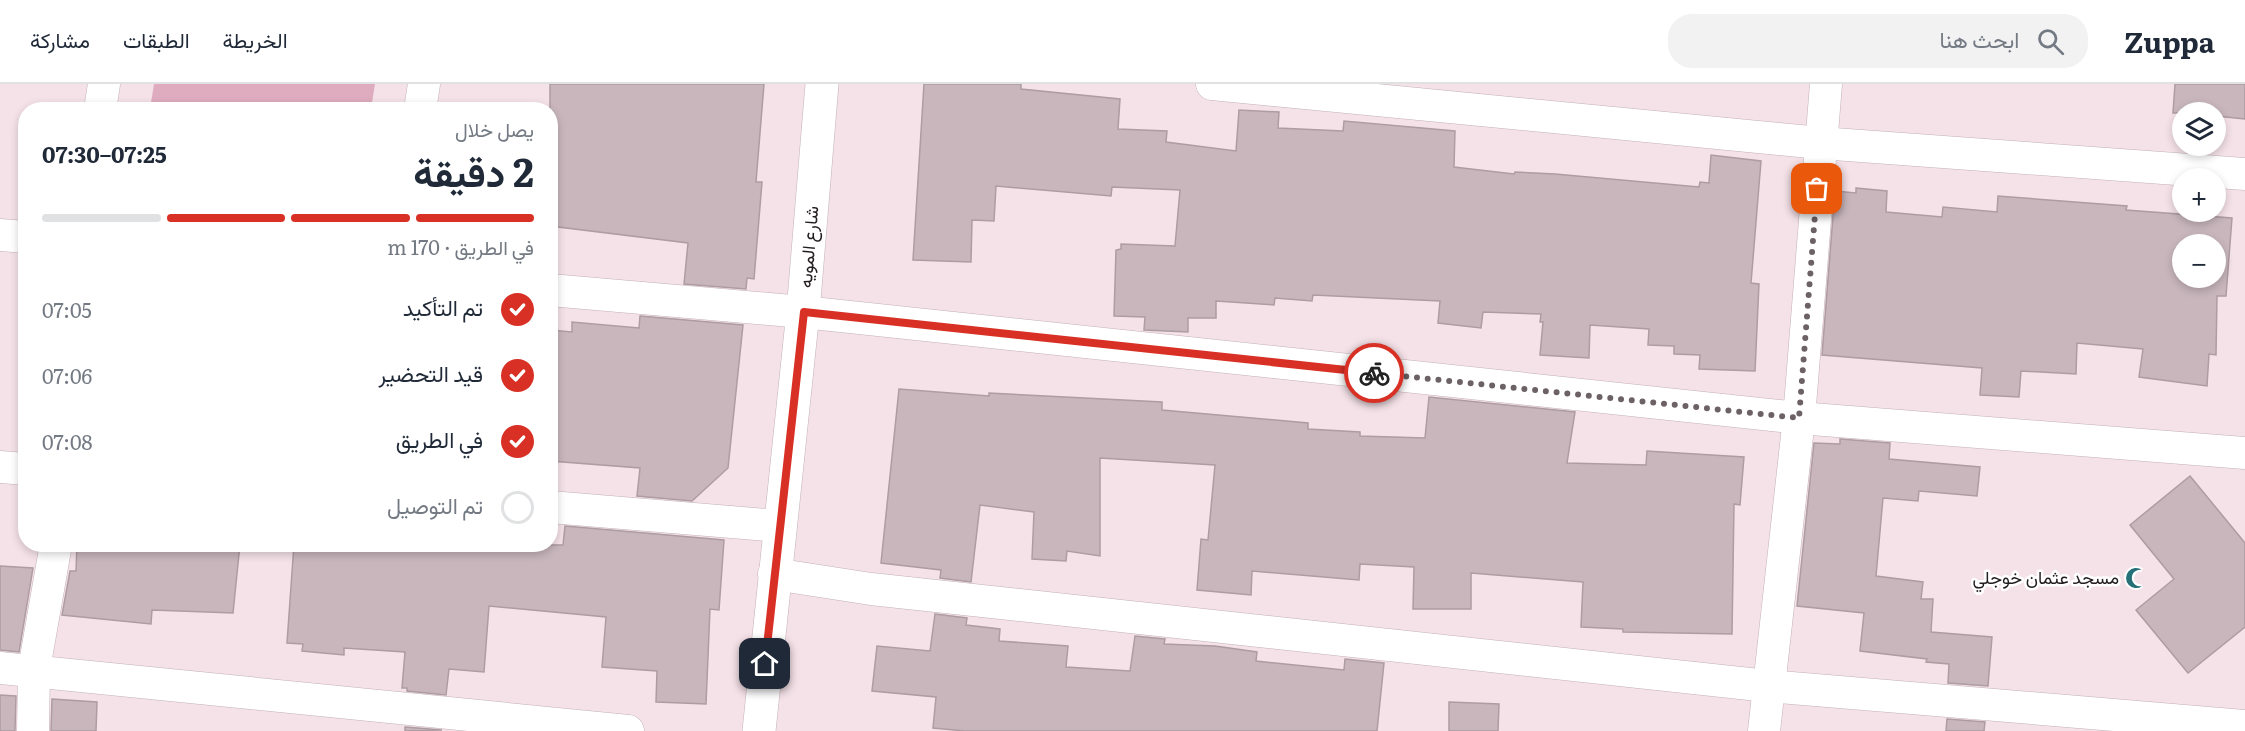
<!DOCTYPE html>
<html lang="ar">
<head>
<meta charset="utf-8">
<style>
	:root { --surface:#fff; --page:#f2f2f3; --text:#1f2937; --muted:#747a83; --line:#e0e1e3; --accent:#d93025 }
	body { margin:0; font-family:Literata,Vazirmatn,serif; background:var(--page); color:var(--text); direction:rtl; height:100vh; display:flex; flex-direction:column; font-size:22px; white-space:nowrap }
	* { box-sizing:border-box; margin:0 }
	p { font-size:20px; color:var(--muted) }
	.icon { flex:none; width:33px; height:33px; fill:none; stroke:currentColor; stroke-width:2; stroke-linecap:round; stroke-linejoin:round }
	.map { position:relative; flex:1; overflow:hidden; direction:ltr }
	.sheet { position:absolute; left:18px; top:18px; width:540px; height:450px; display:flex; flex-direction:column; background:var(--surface); border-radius:24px; box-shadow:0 3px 9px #0003; direction:rtl }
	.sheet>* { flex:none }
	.buttons { position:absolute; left:2172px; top:18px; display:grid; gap:12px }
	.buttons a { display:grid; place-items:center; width:54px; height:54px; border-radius:50%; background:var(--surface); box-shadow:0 3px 9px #0003; font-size:30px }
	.pin { position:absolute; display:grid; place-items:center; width:51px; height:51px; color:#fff; margin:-26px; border-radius:12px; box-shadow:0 3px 9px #0006 }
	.courier { position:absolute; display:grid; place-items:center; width:60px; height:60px; margin:-30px; border:4px solid #d93025; border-radius:50%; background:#fff; color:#222; box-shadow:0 2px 8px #0007 }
	.overview em { font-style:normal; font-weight:700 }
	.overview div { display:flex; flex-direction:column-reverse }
	.overview { display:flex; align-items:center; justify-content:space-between; height:102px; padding:0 24px }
	h1 { font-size:39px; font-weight:700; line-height:45px }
	.bar { display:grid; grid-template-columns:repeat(4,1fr); gap:9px 6px; align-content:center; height:72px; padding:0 24px }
	.bar i { height:8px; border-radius:4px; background:var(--line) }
	.bar .selected { background:var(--accent) }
	.bar p { grid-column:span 4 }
	ol { padding:0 24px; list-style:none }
	li { display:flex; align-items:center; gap:18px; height:66px }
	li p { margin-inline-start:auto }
	li .icon { padding:6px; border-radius:50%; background:var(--accent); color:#fff; stroke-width:4 }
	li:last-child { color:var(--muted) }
	li i { width:33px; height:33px; border:3px solid var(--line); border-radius:50% }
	header { display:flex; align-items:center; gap:36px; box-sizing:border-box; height:84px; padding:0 30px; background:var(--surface); border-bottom:2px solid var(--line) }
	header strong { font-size:28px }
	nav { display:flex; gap:33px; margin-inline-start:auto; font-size:21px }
	.search { width:420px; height:54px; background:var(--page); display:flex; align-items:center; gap:15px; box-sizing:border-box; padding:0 21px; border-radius:24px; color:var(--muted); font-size:22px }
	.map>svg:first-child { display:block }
	.green { fill:#deacbe }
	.building { fill:#c8b6bc; stroke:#ad9ca2; stroke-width:1.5; fill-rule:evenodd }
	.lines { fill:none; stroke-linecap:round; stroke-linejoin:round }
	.street-casing { stroke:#c2b1b7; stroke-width:33 }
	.secondary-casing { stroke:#c2b1b7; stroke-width:34 }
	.street { stroke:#fff; stroke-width:32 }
	.secondary { stroke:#fff; stroke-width:33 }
	.done { stroke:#6c6165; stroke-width:6; stroke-dasharray:0 10.8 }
	.route { stroke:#d93025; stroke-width:8 }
	.labels { text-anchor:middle; stroke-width:5; stroke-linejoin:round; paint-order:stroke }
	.street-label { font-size:18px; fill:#221c1e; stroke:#fff }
	.poi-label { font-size:18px; fill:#221c1e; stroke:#fff; text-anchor:end }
</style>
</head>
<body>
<header>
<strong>Zuppa</strong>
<div class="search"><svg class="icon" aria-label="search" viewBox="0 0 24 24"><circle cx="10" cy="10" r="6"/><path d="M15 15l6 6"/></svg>ابحث هنا</div>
<nav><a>الخريطة</a><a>الطبقات</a><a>مشاركة</a></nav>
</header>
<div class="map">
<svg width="2245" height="647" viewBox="0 0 2245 647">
	<rect width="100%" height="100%" fill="#f5e2e8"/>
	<path class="green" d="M154 0H375L371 25H150Z"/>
	<g class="building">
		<path d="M550 0H764L756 98H762L754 195 747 194 746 205 684 200 688 159 550 142Z"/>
		<path d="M924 0H1021V5L1120 15 1118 45 1167 47 1166 58 1236 67 1239 26 1279 28 1278 44 1343 47 1344 37 1455 47 1454 83 1514 90 1515 88 1555 90 1699 103 1700 98 1709 99 1711 71 1761 77 1751 199 1759 200 1755 287 1699 285 1700 271 1674 270V262L1648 261 1649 245 1590 241 1589 274 1540 271 1543 238H1540L1541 230 1483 228 1481 244 1438 239 1440 217 1313 211 1312 217 1275 214 1274 221 1216 217V234H1188V248L1144 246 1145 233 1114 232 1116 166 1121 165V160L1175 162 1180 106 1112 103 1111 112 996 102 994 137 972 136 971 178 913 176Z"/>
		<path d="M2175 0H2245V35L2216 32V28L2173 29Z"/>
		<path d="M1856 104 1887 107 1886 128 1942 133 1943 123 1997 128 1998 112 2127 122 2126 126 2232 134 2226 212H2217L2216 271 2209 270 2207 302 2139 293 2143 265 2077 259 2076 290 2021 287 2019 313 1980 311 1982 284 1822 271 1835 107 1856 109ZM2182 160H2216V194H2182Z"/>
		<path d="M640 232 743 241 728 384 692 417 637 412 640 384 550 377V246L572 248V238L639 244Z"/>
		<path d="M899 305 989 312V309L1162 318V326L1308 339V345L1360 348V352L1425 354 1429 313 1575 328 1567 379 1646 381 1647 367 1744 373 1740 421 1734 420 1732 550 1623 548V545L1581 543 1583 498 1471 489V525H1413L1414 483 1360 480 1359 496 1252 487 1251 511 1197 506 1201 455 1208 456 1215 381 1100 374V472L1067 467 1066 477 1032 475 1034 428 980 421 971 498 940 494 941 486 881 479Z"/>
		<path d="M1840 355 1890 359 1889 375 1980 383 1977 412 1919 407 1918 417 1883 414 1876 492 1923 498 1921 515H1933L1931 548 1992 553 1988 602 1948 599 1949 580 1926 578 1927 575 1860 567 1864 529 1797 522 1814 359 1840 360Z"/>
		<path d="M2190 392 2245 459V543L2188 589 2136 526 2174 495 2130 441Z"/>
		<path d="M565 442 724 456 719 526 710 525 706 620 656 618 657 587 602 583 606 533 489 522 484 588 449 585 446 611 407 607V604H402L405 568 344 564V571L302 567 303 560 287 559 294 460 563 461Z"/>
		<path d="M77 460H240L233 529 152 526 151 540 62 531 70 487H76Z"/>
		<path d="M0 482 33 484 19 568 0 566Z"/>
		<path d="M935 530 967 534 966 541 1000 545 999 557 1068 562 1066 583 1130 587 1135 552 1165 555 1164 560 1215 562 1257 568 1256 577 1344 586 1345 575 1384 579 1377 647H965L933 644 936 613 872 607 877 562 930 567Z"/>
		<path d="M0 611 16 612 15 647H0Z"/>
		<path d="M52 615 97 618 96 647H51Z"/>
		<path d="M1449 618 1499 620 1498 647H1449Z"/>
		<path d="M1947 635 1985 638 1984 647H1946Z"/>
		<path d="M405 643 442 646 405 647Z"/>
	</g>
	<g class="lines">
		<defs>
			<g id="street">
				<path d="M1212 0 1820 59 2245 90"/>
				<path d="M100 26 104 0"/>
				<path d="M420 26 424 0"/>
				<path d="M0 151 26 153"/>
				<path d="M550 206 803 228 1799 334 2245 369"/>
				<path d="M0 383 26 385"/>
				<path d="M550 423 779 442"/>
				<path d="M774 490 871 505 1768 602 2245 642"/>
				<path d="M0 584 628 647"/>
				<path d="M33 647 34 585 56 460"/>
				<path d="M1764 647 1799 334 1826 0"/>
			</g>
			<path id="secondary" d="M759 647 803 228 822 0"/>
		</defs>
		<use href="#street" class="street-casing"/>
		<use href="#secondary" class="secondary-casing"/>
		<use href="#street" class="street"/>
		<use href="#secondary" class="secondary"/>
	</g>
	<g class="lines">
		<path class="done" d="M1374 289 1799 334 1817 105"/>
		<path class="route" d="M765 580 804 228 1374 289"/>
	</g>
	<defs>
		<symbol id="mosque-bare" viewBox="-9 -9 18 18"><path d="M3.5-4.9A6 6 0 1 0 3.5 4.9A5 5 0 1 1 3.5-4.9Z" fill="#267078" stroke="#fff" stroke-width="2.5" paint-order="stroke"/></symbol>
	</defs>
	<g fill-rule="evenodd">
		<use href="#mosque-bare" x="2121" y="479" width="30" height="30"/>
	</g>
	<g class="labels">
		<g class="street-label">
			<text transform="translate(809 163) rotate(-85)" y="6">شارع المويه</text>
		</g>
		<g class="poi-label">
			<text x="2119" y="500">مسجد عثمان خوجلي</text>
		</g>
	</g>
</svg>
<div class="buttons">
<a><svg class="icon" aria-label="layers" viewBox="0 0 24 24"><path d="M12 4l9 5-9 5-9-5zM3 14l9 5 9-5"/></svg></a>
<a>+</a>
<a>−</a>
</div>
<div class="pin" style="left:1817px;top:105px;background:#ea580c"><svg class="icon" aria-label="bag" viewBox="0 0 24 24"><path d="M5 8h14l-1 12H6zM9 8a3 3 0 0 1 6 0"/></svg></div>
<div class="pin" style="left:765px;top:580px;background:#1f2937"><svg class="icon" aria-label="home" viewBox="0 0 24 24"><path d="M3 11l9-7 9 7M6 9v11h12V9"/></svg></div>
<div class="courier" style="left:1374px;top:289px"><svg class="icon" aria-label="bike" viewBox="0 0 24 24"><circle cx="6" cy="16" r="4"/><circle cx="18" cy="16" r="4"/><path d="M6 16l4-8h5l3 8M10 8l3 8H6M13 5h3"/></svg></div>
<section class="sheet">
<div class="overview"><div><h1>2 دقيقة</h1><p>يصل خلال</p></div><em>07:25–07:30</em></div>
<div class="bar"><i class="selected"></i><i class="selected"></i><i class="selected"></i><i></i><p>في الطريق · 170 m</p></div>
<ol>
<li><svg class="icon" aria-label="check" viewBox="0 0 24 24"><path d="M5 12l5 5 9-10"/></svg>تم التأكيد<p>07:05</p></li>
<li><svg class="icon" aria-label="check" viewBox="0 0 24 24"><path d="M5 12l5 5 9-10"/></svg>قيد التحضير<p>07:06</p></li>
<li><svg class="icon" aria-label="check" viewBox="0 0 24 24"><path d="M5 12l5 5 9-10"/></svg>في الطريق<p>07:08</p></li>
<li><i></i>تم التوصيل</li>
</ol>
</section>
</div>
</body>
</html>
